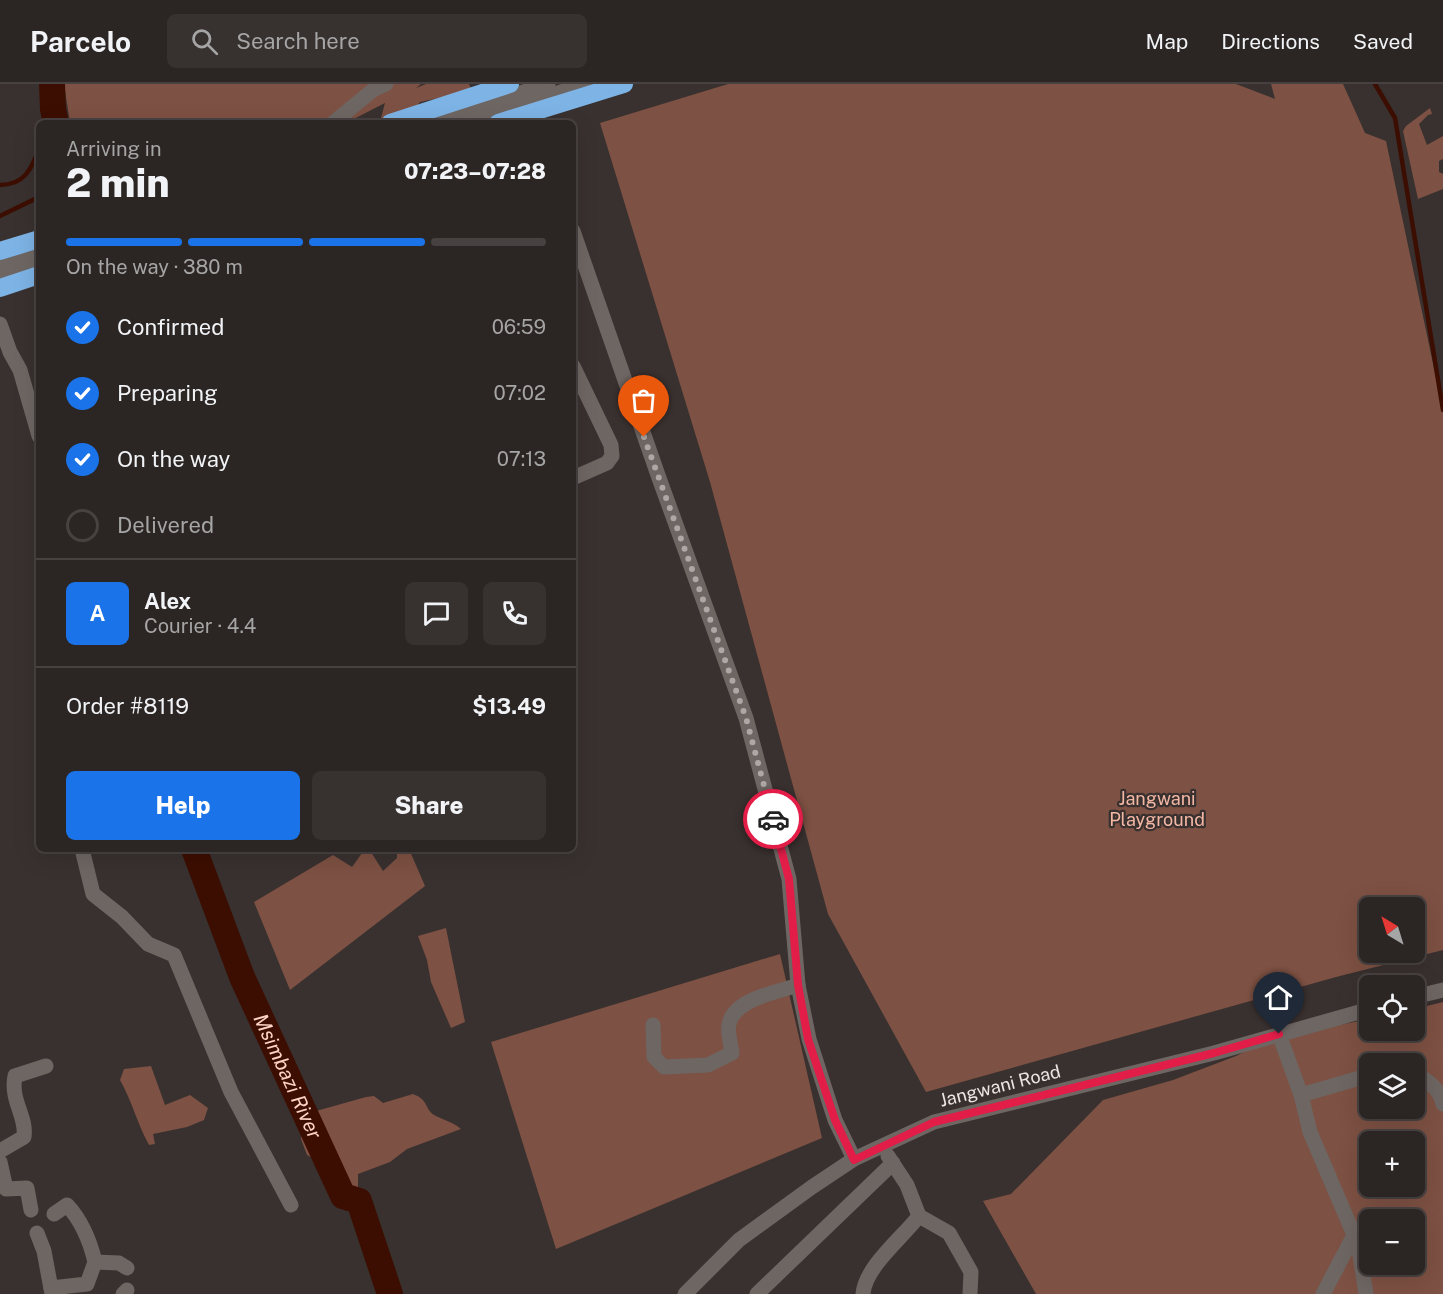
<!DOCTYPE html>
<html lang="en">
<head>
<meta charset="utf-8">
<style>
	:root { --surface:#2b2523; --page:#373130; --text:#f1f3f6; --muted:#a6a5a6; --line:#474241; --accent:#1a73e8 }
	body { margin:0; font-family:"Public Sans",sans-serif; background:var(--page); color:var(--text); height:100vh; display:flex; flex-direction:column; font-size:22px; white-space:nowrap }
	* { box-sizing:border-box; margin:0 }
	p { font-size:20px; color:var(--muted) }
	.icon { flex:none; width:33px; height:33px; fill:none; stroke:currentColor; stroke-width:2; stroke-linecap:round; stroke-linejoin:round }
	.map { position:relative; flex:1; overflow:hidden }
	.sheet { position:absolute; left:36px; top:36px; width:540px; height:732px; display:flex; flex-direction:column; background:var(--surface); border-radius:9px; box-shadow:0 6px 24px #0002,0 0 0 2px var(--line) }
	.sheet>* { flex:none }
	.needle { width:39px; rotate:322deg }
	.fabs { position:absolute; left:1359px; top:813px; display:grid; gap:12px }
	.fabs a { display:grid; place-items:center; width:66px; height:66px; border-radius:9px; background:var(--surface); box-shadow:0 6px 24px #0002,0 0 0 2px var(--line); font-size:30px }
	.pin { position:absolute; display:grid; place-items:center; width:51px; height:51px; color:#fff; margin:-62px -26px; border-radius:50% 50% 50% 0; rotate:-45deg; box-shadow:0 0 6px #0007 }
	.pin .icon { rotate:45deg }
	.courier { position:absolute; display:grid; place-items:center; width:60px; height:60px; margin:-30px; border:4px solid #e11d48; border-radius:50%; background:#fff; color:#222; box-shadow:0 2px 8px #0007 }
	.head em { font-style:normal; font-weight:800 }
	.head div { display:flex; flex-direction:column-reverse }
	.head { display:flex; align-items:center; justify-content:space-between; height:102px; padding:0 30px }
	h1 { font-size:39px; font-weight:800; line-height:45px }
	.bar { display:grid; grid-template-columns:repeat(4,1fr); gap:9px 6px; align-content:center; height:72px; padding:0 30px }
	.bar i { height:8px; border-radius:4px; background:var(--line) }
	.bar .on { background:var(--accent) }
	.bar p { grid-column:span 4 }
	.line { display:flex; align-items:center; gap:15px; padding:0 30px; border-top:2px solid var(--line) }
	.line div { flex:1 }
	.round { display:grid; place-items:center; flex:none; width:63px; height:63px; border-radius:9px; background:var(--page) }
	ol { padding:0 30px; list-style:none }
	li { display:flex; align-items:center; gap:18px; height:66px }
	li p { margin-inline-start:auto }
	li .icon { padding:6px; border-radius:50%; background:var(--accent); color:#fff; stroke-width:4 }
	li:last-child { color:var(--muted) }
	li i { width:33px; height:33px; border:3px solid var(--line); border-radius:50% }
	.button { display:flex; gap:12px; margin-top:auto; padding:12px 30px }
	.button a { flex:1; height:69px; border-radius:9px; background:var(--accent); color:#fff; font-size:24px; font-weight:800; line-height:69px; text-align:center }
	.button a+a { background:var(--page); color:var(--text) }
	header { display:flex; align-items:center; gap:36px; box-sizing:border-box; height:84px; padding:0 30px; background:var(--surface); border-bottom:2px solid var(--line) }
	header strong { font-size:28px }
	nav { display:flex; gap:33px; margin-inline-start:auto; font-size:21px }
	.search { width:420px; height:54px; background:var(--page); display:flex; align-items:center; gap:15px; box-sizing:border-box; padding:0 21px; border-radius:9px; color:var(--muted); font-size:22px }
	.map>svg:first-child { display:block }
	.green { fill:#7d5143; fill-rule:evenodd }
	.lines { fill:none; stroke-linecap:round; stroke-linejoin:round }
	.stream { stroke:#3c0e01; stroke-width:4.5 }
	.river { stroke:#3c0e01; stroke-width:26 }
	.minor { stroke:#6e6663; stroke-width:15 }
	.highway { stroke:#7db3e5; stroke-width:18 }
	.done { stroke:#ada7a5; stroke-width:6; stroke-dasharray:0 10.8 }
	.route { stroke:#e11d48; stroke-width:8 }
	.labels { text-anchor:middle; stroke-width:4.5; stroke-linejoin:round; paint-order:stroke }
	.park-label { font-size:18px; fill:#f3b7a4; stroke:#39312f }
	.street-label { font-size:18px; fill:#ebe6e4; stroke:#39312f }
	.water-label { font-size:20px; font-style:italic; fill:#fdd4c7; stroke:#39312f }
</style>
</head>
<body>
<header>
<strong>Parcelo</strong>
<div class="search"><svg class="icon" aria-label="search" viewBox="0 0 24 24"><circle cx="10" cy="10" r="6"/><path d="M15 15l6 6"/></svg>Search here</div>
<nav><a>Map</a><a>Directions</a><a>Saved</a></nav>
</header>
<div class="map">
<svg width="1443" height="1210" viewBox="0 0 1443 1210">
	<rect width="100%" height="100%" fill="#39312f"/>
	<g class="green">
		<path d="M64 0H421L416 4 426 0H469L472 7 420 18C411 31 397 36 381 34L385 19 346 39H70Z"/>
		<path d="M728 0H1236L1275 15 1271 0H1343L1365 49 1386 57 1443 327V866L1336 893 926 1008 828 830 710 398 600 39ZM1370 824H1414V868H1370Z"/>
		<path d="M1430 24 1432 30 1428 31 1419 40 1427 61 1443 52V75L1439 77V88L1443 90V105L1418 115 1403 47 1406 42Z"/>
		<path d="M365 765H369L383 787 397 774V765H409L425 802 290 906 254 818 333 771 352 783Z"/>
		<path d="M446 844 465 938 451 944 431 898 427 876 418 852Z"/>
		<path d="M780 870 822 1054 556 1165 491 958Z"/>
		<path d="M1443 918V1210H1036L983 1117 1011 1110 1103 1016 1173 996 1236 972 1271 955 1369 935 1370 946H1414L1415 925ZM1370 980H1414V1024H1370ZM1370 1058H1414V1102H1370ZM1370 1136H1414V1180H1370Z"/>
		<path d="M151 982 165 1021 190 1011 208 1024 204 1036 187 1043 153 1050 155 1060 149 1061C137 1039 132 1017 120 996L124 985Z"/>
		<path d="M413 1010C429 1016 424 1024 434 1031 443 1036 453 1038 461 1045L407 1065 390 1078 358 1090V1113L347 1109 343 1092 335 1080 323 1079 307 1071 301 1055 302 1031 366 1013 374 1012 383 1019Z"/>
	</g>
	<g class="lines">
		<g class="stream">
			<path d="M1375 0 1395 34 1443 326"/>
			<path d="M48 39 53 25"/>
			<path d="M0 101C24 101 32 85 39 64"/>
			<path d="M0 132 39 113"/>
		</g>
		<g class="river">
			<path d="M52 0 53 25 56 39"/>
			<path id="s1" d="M194 765 242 893 343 1112 359 1117 390 1210"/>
		</g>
		<g class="minor">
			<path d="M333 39 373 6 386 0"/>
			<path d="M428 39 548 0"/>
			<path d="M463 39 586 0"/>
			<path d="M573 147 659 394 746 634 789 795 798 901 809 955 835 1036 854 1075"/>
			<path d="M0 179 39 167"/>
			<path d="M0 191 39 178"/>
			<path d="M0 240 10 268 20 286 39 352"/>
			<path d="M573 282 611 361 612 372 607 379 573 394"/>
			<path d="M82 765 93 810 122 833 148 860 174 871 231 1008 291 1121"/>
			<path d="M1414 913 1443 906"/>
			<path d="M653 941 654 973 664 983 708 981 732 969C731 961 727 948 729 940 734 915 778 908 798 901"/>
			<path d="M1279 950 1301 1011 1310 1048 1354 1151 1360 1171 1366 1210"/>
			<path d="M1414 989C1428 996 1440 1005 1443 1020"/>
			<path d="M1301 1011 1370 991"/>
			<path d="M0 1067 24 1053C27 1032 10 1017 15 992L46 982"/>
			<path d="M0 1078 6 1105 27 1104 31 1126"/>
			<path d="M54 1130 67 1121C82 1137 90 1157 95 1178"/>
			<path d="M919 1132 949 1149 971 1188 970 1210"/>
			<path d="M37 1149 44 1167 52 1210"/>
			<path d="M51 1204 87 1200 95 1178 119 1179 127 1184"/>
			<path d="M123 1210 127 1206"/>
			<path d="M685 1210 739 1156 812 1103 854 1075 934 1038 1214 969 1370 925"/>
			<path d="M757 1210 893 1079"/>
			<path d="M863 1210C865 1183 902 1154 919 1132L907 1101 888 1072"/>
			<path d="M1323 1210 1354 1151"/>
		</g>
		<g class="highway">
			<path d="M390 39 510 0"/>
			<path d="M498 39 624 0"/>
			<path d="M0 167 39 155"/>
			<path d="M0 204 39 191"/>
		</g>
	</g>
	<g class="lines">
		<path class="done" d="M644 353 746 634 773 735"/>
		<path class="route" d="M773 735 789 795 798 901 808 955 835 1036 854 1076 934 1038 1214 969 1279 950"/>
	</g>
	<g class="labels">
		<g class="park-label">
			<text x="1157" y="721">Jangwani<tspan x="1157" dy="21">Playground</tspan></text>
		</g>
		<g class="street-label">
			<text transform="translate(1000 1002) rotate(-14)" y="6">Jangwani Road</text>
		</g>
		<g class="water-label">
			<text dy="7" stroke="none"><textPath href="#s1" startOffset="246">Msimbazi River</textPath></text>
		</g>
	</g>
</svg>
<div class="fabs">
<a><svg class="needle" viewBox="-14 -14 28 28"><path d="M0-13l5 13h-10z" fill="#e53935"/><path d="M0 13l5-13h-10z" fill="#a6a5a6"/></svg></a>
<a><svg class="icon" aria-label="locate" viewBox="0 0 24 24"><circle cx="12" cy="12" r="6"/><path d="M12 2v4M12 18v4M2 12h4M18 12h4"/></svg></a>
<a><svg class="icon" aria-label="layers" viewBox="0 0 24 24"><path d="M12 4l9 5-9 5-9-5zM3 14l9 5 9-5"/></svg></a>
<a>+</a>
<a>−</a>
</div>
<div class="pin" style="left:644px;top:353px;background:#ea580c"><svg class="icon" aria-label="bag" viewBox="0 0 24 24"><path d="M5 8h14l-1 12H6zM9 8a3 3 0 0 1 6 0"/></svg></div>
<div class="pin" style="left:1279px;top:950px;background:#1f2937"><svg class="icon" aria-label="home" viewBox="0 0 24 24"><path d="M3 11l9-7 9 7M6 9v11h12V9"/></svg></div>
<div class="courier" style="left:773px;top:735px"><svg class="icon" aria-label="car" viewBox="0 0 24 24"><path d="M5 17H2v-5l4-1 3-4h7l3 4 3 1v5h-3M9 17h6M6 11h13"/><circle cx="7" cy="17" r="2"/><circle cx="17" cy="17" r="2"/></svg></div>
<section class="sheet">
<div class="head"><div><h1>2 min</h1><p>Arriving in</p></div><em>07:23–07:28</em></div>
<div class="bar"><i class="on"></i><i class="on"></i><i class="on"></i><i></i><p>On the way · 380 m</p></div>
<ol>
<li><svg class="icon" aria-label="check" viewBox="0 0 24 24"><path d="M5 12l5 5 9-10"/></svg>Confirmed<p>06:59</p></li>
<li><svg class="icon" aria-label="check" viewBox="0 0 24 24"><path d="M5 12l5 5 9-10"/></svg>Preparing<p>07:02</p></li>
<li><svg class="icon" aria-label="check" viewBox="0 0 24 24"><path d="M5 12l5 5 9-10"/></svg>On the way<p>07:13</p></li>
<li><i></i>Delivered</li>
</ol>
<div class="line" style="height:108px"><b class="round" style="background:var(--accent);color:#fff">A</b><div><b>Alex</b><p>Courier · 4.4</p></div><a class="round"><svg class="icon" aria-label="chat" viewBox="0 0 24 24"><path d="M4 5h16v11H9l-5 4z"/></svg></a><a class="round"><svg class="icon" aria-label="phone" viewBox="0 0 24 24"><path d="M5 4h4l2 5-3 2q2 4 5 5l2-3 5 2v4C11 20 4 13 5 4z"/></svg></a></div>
<div class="line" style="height:78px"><div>Order #8119</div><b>$13.49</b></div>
<div class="button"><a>Help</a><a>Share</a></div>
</section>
</div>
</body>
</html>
